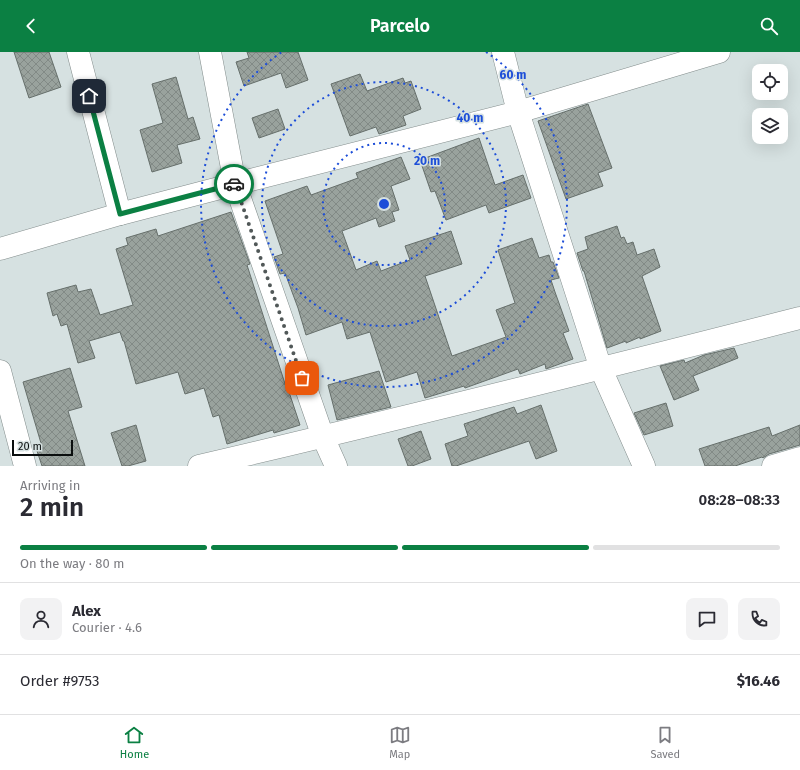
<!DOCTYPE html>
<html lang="en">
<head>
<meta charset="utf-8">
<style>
	:root { --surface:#fff; --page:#f2f2f3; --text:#2b2b33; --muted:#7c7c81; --line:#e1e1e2; --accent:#0b8043 }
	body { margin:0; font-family:"Fira Sans",sans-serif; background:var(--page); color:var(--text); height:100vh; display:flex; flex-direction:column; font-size:15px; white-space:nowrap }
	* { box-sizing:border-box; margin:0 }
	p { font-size:13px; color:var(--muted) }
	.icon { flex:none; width:22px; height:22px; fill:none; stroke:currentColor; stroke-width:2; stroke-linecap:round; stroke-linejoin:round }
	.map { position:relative; height:414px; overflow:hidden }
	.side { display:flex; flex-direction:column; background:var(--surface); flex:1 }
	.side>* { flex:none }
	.tools { position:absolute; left:752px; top:12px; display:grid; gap:8px }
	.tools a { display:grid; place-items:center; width:36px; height:36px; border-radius:8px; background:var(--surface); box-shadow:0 4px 16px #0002; font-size:20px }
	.scale { position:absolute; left:12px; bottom:10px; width:61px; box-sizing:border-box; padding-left:4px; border:2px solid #0a0e0e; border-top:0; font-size:11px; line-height:14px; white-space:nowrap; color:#0a0e0e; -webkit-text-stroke:3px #d6e1e1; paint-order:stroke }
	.pin { position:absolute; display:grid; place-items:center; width:34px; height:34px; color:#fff; margin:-17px; border-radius:8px; box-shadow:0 2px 6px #0006 }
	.courier { position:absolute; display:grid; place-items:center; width:40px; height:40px; margin:-20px; border:3px solid #0b8043; border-radius:50%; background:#fff; color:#222; box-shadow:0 1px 5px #0007 }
	.overview em { font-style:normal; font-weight:600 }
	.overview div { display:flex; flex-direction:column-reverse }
	.overview { display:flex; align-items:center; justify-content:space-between; height:68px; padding:0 20px }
	h1 { font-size:26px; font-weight:600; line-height:30px }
	.bar { display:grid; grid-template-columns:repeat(4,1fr); gap:6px 4px; align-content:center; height:48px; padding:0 20px }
	.bar i { height:5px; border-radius:3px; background:var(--line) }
	.bar .on { background:var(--accent) }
	.bar p { grid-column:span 4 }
	.line { display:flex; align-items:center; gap:10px; padding:0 20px; border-top:1px solid var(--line) }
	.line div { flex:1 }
	.round { display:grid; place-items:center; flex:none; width:42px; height:42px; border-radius:8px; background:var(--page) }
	header { display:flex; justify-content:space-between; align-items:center; height:52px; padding:0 20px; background:var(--accent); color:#fff; font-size:18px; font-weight:600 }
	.tabs { display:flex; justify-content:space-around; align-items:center; height:56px; border-top:1px solid var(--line); background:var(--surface); font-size:11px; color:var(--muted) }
	.tabs a { display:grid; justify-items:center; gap:2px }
	.tabs .on { color:var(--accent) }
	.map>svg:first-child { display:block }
	.building { fill:url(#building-cross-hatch); stroke:#666f6b }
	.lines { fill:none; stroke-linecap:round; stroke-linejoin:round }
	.street-casing { stroke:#838d8c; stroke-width:23 }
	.street { stroke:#fff; stroke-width:22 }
	.done { stroke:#515858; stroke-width:4; stroke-dasharray:0 7.2 }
	.route { stroke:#0b8043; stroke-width:5 }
	.ring { fill:none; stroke:#1d4ed8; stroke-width:2; stroke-dasharray:2 4 }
	.centre { fill:#1d4ed8; stroke:#d6e1e1; stroke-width:2 }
	.ring-label { font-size:12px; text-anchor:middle; font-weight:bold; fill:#1d4ed8; stroke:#d6e1e1; stroke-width:3; stroke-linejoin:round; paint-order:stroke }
</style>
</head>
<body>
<header><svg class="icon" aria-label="back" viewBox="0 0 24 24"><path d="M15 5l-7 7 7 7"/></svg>Parcelo<svg class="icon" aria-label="search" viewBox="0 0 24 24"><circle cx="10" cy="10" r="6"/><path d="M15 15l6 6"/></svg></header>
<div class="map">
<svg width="800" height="414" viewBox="0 0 800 414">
	<defs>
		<pattern id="building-cross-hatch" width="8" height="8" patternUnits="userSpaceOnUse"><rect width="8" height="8" fill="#99a29d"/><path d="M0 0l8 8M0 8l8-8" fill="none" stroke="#828a86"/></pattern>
	</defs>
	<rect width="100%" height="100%" fill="#d6e1e1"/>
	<g class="building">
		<path d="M14 0H49L61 35 29 46Z"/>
		<path d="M247 0H298L308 28 286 36 281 21 244 34 236 10 249 6Z"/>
		<path d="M360 22 367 39 403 26 405 31 411 29 421 57 403 64 406 73 379 82 376 75 350 84 331 32Z"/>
		<path d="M176 25 188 67 193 65 200 87 177 93 182 111 152 120 140 78 163 71 152 32Z"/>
		<path d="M588 52 612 116 598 121 603 134 566 147 538 69 570 58Z"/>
		<path d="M278 57 285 77 259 86 252 66Z"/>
		<path d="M479 86 495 133 523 123 531 146 489 161 486 153 446 168 435 139 431 140 420 108Z"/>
		<path d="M401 105 410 127 391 134 399 158 392 160 395 169 379 175 376 166 342 179 356 218 377 209 381 219 410 208 405 194 451 179 462 212 425 224 452 304 506 285 496 258 515 251 498 198 532 186 539 206 549 203 551 210H553L559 226 551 228 555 240 569 279 563 281 573 307 546 317 545 312 520 322 518 317 465 336 464 334 425 346 417 320 386 330 370 280 347 287 342 270 306 283 298 256 285 221 280 222 274 205 283 202 265 149 307 134 311 143 358 126 356 121Z"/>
		<path d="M231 160 250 212 247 213 287 338 288 337 300 373 274 381 273 378 227 392 219 363 213 365 204 336 185 342 178 320 136 332 124 289H123L120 280 89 289 95 306 78 311 67 272 61 274 57 262 53 264 47 241 76 233 78 240 91 237 100 263 133 253 116 197 128 193 126 186 156 177 158 184Z"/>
		<path d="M617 174 621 186 624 185 627 192 633 190 637 203 654 197 660 215 642 224 661 279 640 287V285L626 291V289L607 296 584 219H583L577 201 588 197 585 185Z"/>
		<path d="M734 296 738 306 693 324 699 338 674 348 660 314 684 308 685 311 704 303Z"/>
		<path d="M70 316 82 355 68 359 85 414H42L37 399 43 398 23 330Z"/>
		<path d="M379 319 391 355 337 368 328 333Z"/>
		<path d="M666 351 673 374 644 383 634 361Z"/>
		<path d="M541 353 557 399 536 407 529 389 456 414H452L445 392 468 384 464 372 514 355 517 362Z"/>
		<path d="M136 373 146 409 128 414H122L111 381Z"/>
		<path d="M800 373V393L769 402 763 406 762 405 735 414H705L699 397 769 375 772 384Z"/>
		<path d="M421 379 431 407 412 414H408L398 387Z"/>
	</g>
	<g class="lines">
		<defs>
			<g id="street">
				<path d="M78 0 120 162"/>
				<path d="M210 0 235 132 323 385 336 414"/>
				<path d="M503 0 518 60 601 317 644 414"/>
				<path d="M0 197 120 162 235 132 518 60 719 0"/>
				<path d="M0 319 25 414"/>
				<path d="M199 414C400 367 600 317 800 266"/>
				<path d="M773 414 800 406"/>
			</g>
		</defs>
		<use href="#street" class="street-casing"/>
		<use href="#street" class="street"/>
	</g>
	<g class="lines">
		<path class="done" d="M234 132H235L302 326"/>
		<path class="route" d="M89 44 120 162 234 132"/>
	</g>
	<g class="ring">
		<circle cx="384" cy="152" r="61"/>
		<circle cx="384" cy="152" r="122"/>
		<path d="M486 0A183 183 0 1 1 282 0"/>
	</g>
	<circle cx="384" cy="152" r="6" class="centre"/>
	<g class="ring-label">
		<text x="513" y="27">60 m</text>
		<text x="470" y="70">40 m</text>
		<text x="427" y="113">20 m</text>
	</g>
</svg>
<div class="tools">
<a><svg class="icon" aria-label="locate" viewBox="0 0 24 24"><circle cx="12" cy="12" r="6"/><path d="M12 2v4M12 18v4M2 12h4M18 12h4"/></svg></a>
<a><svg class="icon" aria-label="layers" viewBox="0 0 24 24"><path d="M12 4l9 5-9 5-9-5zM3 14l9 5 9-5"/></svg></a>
</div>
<div class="scale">20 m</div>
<div class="pin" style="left:302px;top:326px;background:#ea580c"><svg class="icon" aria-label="bag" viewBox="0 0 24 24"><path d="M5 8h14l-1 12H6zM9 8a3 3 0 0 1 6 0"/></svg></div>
<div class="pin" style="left:89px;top:44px;background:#1f2937"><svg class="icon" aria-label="home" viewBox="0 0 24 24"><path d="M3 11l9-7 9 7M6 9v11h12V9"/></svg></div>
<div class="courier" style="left:234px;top:132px"><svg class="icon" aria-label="car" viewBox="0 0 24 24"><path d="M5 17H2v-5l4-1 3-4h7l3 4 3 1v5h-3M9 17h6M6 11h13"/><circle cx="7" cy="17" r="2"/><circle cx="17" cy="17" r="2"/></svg></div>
</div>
<section class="side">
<div class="overview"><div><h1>2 min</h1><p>Arriving in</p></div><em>08:28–08:33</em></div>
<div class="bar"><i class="on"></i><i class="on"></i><i class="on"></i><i></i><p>On the way · 80 m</p></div>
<div class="line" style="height:72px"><a class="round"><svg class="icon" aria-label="person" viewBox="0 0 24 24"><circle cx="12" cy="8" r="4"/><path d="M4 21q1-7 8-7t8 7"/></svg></a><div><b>Alex</b><p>Courier · 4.6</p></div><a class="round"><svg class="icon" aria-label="chat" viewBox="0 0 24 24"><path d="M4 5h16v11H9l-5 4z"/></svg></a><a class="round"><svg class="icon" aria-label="phone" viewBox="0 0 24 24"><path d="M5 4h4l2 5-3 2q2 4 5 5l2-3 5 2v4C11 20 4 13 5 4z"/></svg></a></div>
<div class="line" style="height:52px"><div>Order #9753</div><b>$16.46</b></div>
</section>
<nav class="tabs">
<a class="on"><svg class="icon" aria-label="home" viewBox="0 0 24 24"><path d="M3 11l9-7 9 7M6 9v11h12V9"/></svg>Home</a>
<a><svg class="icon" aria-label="map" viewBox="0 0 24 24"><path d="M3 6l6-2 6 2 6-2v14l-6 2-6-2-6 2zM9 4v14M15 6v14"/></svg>Map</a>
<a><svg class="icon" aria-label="saved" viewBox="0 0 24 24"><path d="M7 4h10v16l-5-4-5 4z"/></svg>Saved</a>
</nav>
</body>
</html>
